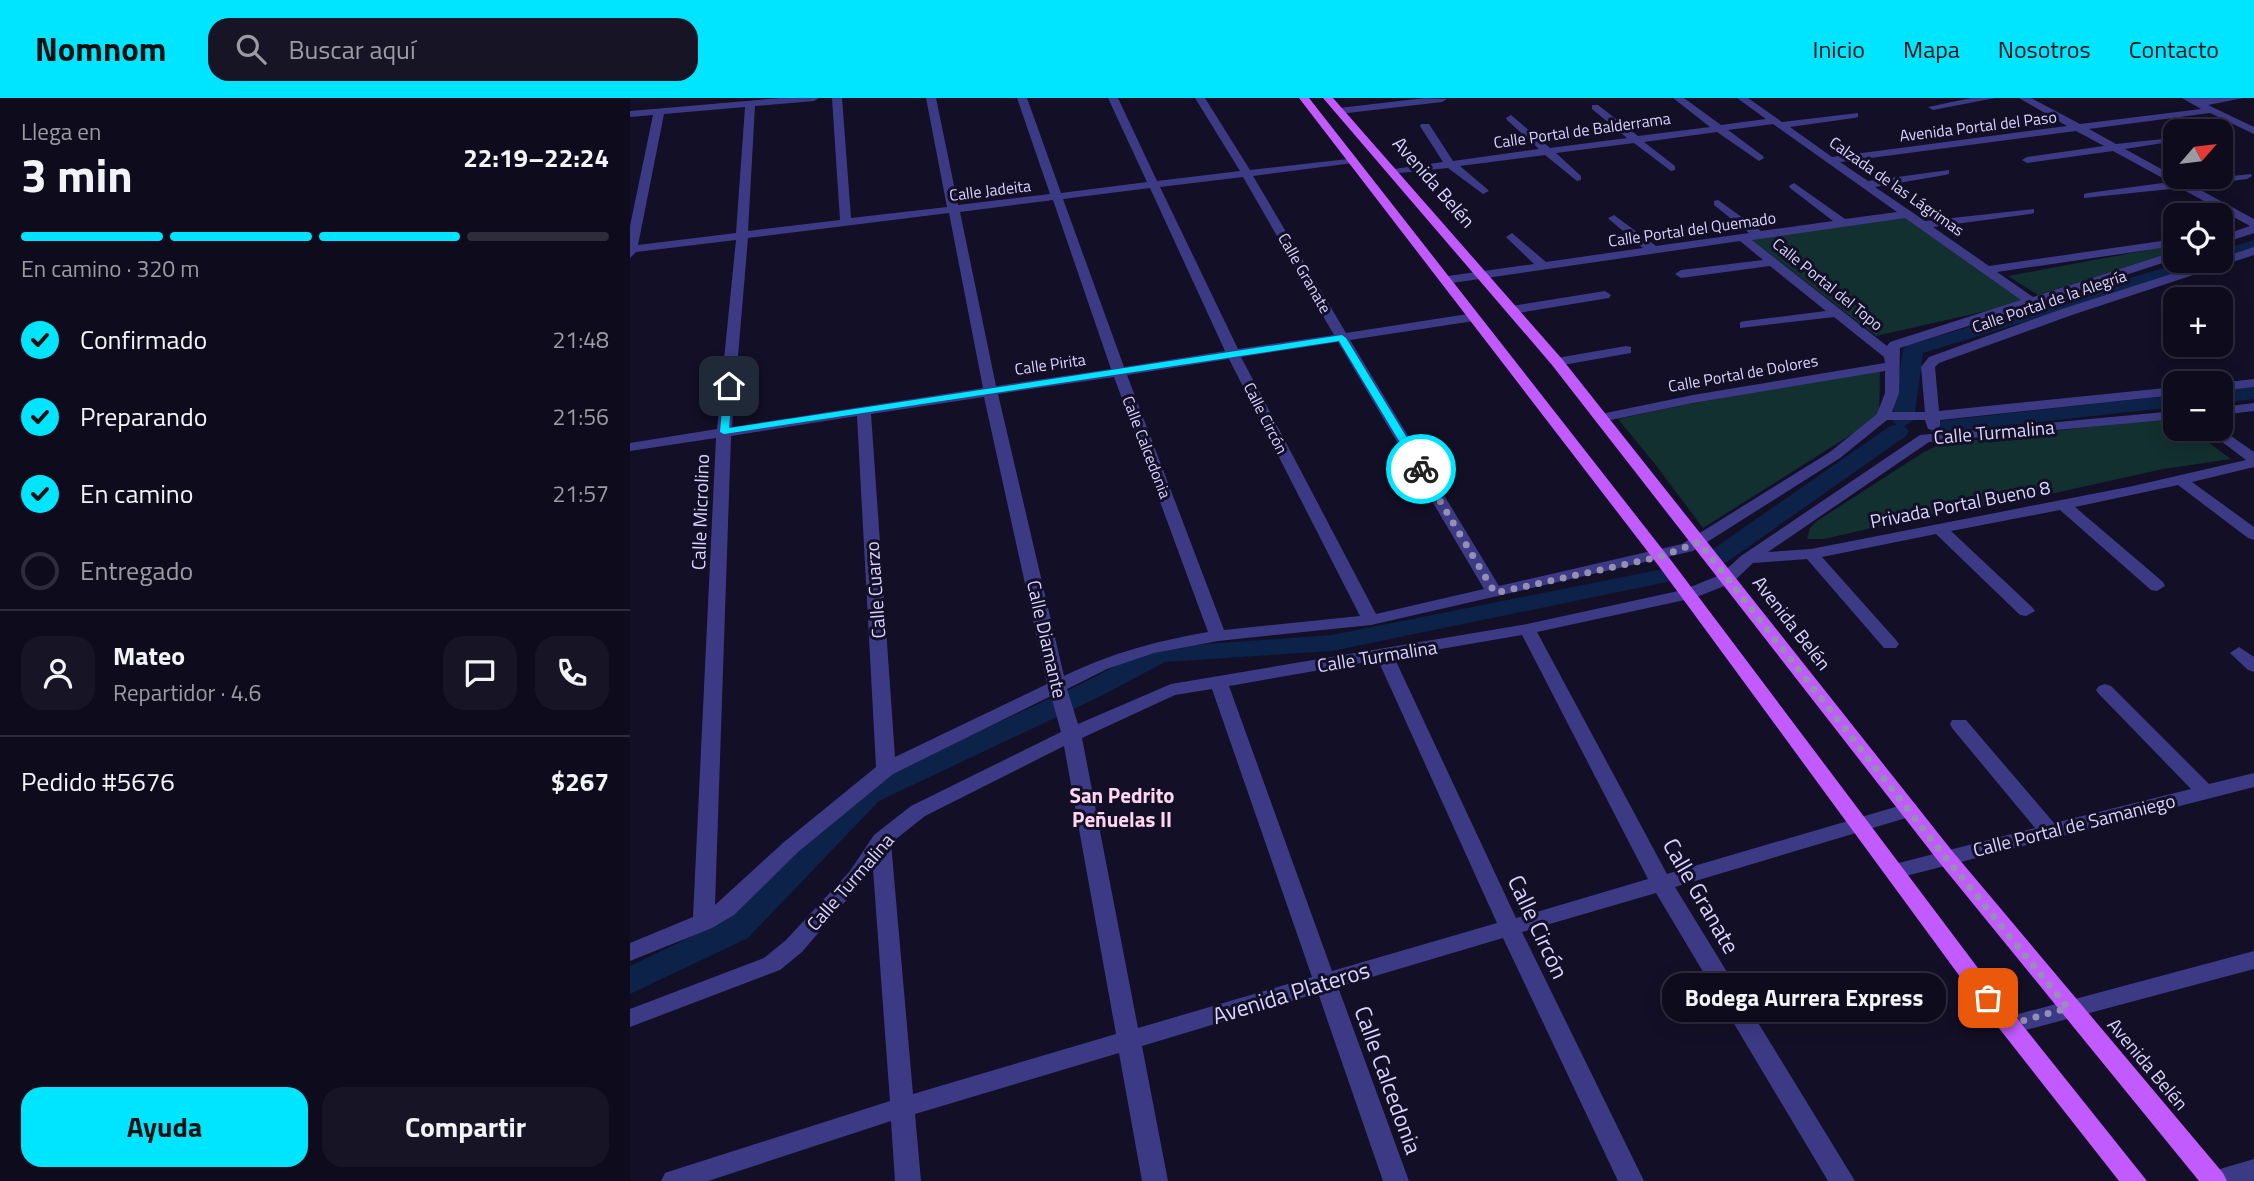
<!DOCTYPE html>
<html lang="es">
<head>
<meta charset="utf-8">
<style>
	:root { --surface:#0e0b1c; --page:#171425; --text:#f1f3f6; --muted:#9b9ba3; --line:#2e2b3b; --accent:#00e5ff }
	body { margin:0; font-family:"Titillium Web",sans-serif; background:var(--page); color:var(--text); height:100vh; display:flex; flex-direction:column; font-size:26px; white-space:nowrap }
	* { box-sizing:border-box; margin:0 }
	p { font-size:23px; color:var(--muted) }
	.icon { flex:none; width:38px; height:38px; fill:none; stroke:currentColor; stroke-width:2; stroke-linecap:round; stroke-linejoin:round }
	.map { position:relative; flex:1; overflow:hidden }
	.details { display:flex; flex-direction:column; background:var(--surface); width:630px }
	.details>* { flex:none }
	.needle { width:46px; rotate:62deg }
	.buttons { position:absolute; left:1533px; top:21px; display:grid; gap:14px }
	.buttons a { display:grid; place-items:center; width:70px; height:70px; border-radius:14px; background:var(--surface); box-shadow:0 4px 18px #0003,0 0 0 2px var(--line); font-size:35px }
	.pin { position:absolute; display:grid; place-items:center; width:60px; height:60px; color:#fff; margin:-30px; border-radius:14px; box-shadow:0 4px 10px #0006 }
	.courier { position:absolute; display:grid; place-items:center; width:70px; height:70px; margin:-35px; border:5px solid #00e5ff; border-radius:50%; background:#fff; color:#222; box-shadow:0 2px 9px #0007 }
	.bubble { position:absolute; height:49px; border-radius:21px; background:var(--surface); box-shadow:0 4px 18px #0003,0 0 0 2px var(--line); font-size:23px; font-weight:700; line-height:49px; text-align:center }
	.summary em { font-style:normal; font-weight:700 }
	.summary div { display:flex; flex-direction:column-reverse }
	.summary { display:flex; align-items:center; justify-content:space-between; height:119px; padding:0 21px }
	h1 { font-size:46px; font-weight:700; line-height:52px }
	.bar { display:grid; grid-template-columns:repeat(4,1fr); gap:10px 7px; align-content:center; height:84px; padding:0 21px }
	.bar i { height:9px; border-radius:5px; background:var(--line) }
	.bar .on { background:var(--accent) }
	.bar p { grid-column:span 4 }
	.line { display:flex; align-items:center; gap:18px; padding:0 21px; border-top:2px solid var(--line) }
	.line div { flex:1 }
	.round { display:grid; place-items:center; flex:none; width:74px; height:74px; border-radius:21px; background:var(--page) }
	ol { padding:0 21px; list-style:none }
	li { display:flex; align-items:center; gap:21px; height:77px }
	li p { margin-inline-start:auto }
	li .icon { padding:7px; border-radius:50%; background:var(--accent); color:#111; stroke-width:4 }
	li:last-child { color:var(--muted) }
	li i { width:38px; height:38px; border:4px solid var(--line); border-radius:50% }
	.primary-button { display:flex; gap:14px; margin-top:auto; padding:14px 21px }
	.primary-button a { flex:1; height:80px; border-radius:21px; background:var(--accent); color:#111; font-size:28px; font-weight:700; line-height:80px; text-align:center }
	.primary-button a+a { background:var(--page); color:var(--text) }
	header { display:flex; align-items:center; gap:42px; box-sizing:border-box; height:98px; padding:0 35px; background:var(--accent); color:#111 }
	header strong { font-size:33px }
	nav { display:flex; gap:38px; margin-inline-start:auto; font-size:24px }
	.search { width:490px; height:63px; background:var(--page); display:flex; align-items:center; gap:18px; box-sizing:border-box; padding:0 24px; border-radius:21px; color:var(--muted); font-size:26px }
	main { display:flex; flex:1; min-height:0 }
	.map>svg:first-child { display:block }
	.green { fill:#12302f }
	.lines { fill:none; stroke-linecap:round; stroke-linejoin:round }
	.canal { fill:#0c2248; fill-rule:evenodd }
	.minor { fill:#3d3a85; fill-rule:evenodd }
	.major { fill:#c25bff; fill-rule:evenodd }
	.route { fill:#00e5ff }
	.done { stroke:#948fb3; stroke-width:7; stroke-dasharray:0 12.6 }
	.labels { text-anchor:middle; stroke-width:6; stroke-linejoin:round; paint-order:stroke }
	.far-street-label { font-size:16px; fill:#d9d4ff; stroke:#130f26 }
	.street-label { font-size:19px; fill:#d9d4ff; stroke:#130f26 }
	.neighbourhood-label { font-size:21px; font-weight:bold; fill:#ffd6f0; stroke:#130f26 }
	.near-street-label { font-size:23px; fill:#d9d4ff; stroke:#130f26 }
</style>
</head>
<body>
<header>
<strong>Nomnom</strong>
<div class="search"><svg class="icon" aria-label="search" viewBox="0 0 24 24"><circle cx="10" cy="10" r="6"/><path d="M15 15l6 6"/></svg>Buscar aquí</div>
<nav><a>Inicio</a><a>Mapa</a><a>Nosotros</a><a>Contacto</a></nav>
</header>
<main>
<section class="details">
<div class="summary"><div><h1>3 min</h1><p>Llega en</p></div><em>22:19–22:24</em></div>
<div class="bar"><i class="on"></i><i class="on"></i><i class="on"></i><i></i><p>En camino · 320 m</p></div>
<ol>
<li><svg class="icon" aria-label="check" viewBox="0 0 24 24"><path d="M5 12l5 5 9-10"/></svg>Confirmado<p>21:48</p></li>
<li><svg class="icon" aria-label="check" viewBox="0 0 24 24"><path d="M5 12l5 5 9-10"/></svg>Preparando<p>21:56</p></li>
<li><svg class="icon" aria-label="check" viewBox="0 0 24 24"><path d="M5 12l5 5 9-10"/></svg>En camino<p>21:57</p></li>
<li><i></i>Entregado</li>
</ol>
<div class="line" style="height:126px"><a class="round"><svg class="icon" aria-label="person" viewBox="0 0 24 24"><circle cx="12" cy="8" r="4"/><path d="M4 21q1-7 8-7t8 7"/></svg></a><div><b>Mateo</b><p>Repartidor · 4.6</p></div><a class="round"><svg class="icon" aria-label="chat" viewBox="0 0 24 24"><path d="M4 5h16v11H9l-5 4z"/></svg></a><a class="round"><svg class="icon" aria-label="phone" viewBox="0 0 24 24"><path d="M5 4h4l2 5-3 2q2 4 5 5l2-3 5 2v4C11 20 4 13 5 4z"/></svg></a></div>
<div class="line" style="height:91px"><div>Pedido #5676</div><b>$267</b></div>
<div class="primary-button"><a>Ayuda</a><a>Compartir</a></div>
</section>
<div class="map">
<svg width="1624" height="1083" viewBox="0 0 1624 1083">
	<rect width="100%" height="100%" fill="#130f26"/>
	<g class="green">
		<path d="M1272 116 1396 204 1246 238 1117 138Z"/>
		<path d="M1545 147V153L1408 197 1378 178Z"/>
		<path d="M1250 272 1249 319 1073 430 1025 366 988 321 1059 306Z"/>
		<path d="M1545 319V331H1560L1601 361 1533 371 1416 397 1290 419 1194 441H1177L1180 430 1187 423 1294 354 1311 346Z"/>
	</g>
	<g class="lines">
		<g class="canal">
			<path d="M1624 142V153C1613 157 1600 163 1588 163H1591V152Z"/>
			<path d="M1556 163H1583L1580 167 1293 255 1284 322 1274 328 1279 333 1276 338 1097 464 1088 466 1079 464 1076 459 1079 454 1260 328 1267 327 1262 322 1273 252 1276 248Z"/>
			<path d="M1624 289V301L1591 305V293Z"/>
			<path d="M1545 297V309L1309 335 1301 334 1298 329 1301 324 1309 323Z"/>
			<path d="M1033 471 1042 473 1045 478 1042 483 702 553 535 564 471 598 249 703 118 840 0 896V868L96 822 229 689 451 586 520 550 702 537Z"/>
		</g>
		<g class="minor">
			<path d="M150 0H189L184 3 125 8 118 133 210 122 202 0H212L221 120 317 109 296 0H306L328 107 420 96 387 0H397L431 95 517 84 478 0H488L527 83 610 73 565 0H575L620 72 727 60V64L723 65 623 78 716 235 844 215 850 219 844 223 720 242 869 488 1052 446 1200 354 1247 316 1255 295V273L1063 305 971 324 964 320 966 317 1063 297 1255 265 1254 259 1204 219 1110 230V224L1115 223 1196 213 1140 168 1051 180 1045 176 1051 172 1133 162 1110 143 815 186 809 182 811 179 904 166 878 141 876 139 882 135 916 164 1013 150 980 122 978 120 984 117 1026 148 1119 135 1084 107V103L1088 102 1131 133 1203 123 1160 90 1159 88 1164 85 1215 121 1267 114 1143 26 1098 32 1133 58 1134 60 1129 63 1087 34 1014 44 1045 68V72L1041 73 1004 45 926 55 951 78V82L947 83 915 57 830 68 857 91 859 93 853 96 818 70 760 76V72L764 71 813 64 790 28 791 26H799L823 63 909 51 877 22 876 20 881 17 920 50 997 40 962 11V7H968L1008 38 1080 29 1043 0H1054L1091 27 1136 21 1107 0H1118L1152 24 1228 15V19L1224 20 1160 29 1202 59 1437 28 1389 0H1401L1450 26 1571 11 1552 0H1613L1578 7 1624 29V36L1580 15 1459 31 1486 46 1533 41V45L1495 51 1553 83 1621 76 1622 78 1617 81 1563 88 1624 121V135L1591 146V138L1620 128 1550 90 1454 100V96L1458 95 1540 84 1483 53 1397 65 1392 62 1397 59 1474 48 1446 33 1210 64 1238 83 1319 72V76L1315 77 1245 89 1295 123 1404 111V115L1400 116 1303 129 1359 168 1545 141V148L1367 174 1403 199 1545 153V161L1270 250 1269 295 1262 314H1295L1291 269 1299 259 1432 211 1582 163H1591V160L1624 149V157L1442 217 1309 265 1305 269 1309 313 1545 289V297L1310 322V328L1303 332 1298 331 1295 322H1257L1210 360 1063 453 741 527 588 543 524 555 477 571 437 591 448 626 541 586 897 526 1053 492 1090 477 1111 458 1290 337 1545 313V321L1299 344 1138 454 1181 451 1503 388 1616 362 1575 331H1591L1624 354V369L1562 384 1624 429V442L1618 440 1548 387 1445 409 1533 484 1535 488 1527 493 1521 492 1430 412 1321 433 1402 509 1405 513 1396 518 1390 517 1306 436 1192 459 1266 542 1269 546 1266 550H1254L1177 461 1123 465 1102 485 1064 500 907 534 1037 776 1279 705 1286 707 1289 712 1286 717 1045 789 1225 1083H1198L1026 795 892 834 1014 1083H988L873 840 708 889 779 1083H753L688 895 512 948 538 1083H512L489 955 285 1016 291 1083H265L261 1023 78 1083H31L35 1075 44 1072 260 1003 243 771 172 854 150 872 0 929V911L134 860 156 842 220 773 244 737 281 708 431 634 421 598 263 676 168 754 104 817 82 830 0 863V845L63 819 86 340 0 353V345L87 331 106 142 6 154 0 160V128L23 17 0 19V13ZM115 9 106 135 8 147 34 16ZM613 79 704 237 608 251 530 89ZM520 90 595 253 494 269 433 101ZM423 102 481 271 366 288 330 114ZM319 115 353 290 102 329 118 140ZM1275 120 1391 202 1260 244 1257 248 1122 142ZM708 244 854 491 746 516 611 259ZM599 261 730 518 594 532 497 277ZM484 279 578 534C527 543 481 555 434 578L368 296ZM354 299 417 586 265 659 241 316ZM227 318 246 669 154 744 85 807 101 338ZM892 537 1018 781 886 820 764 559ZM748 562 867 825 702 873 599 588ZM582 591 682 879 508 930 452 640 545 597ZM434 648 486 936 283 996 261 745 295 718Z"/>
			<path d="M795 0 817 1 812 4 709 16 704 13 709 10Z"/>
			<path d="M1341 0H1365L1303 12 1298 9Z"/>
			<path d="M975 193 981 197 979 200 882 216 876 212 882 208Z"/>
			<path d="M996 248 1001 249V255L927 268 920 264 927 260Z"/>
			<path d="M1624 281V289L1591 293 1589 285Z"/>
			<path d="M1624 305V313L1591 317V309Z"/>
			<path d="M1609 549 1624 559V574L1618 572 1600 555Z"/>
			<path d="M1475 586 1481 588 1579 686 1624 675V689L1264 781 1257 778 1254 773 1257 768 1405 730 1322 630 1320 626 1322 622H1336L1424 725 1561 691 1469 596 1466 592 1469 588Z"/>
			<path d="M1624 853V871L1381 936 1373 934 1369 927 1373 920 1381 918Z"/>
			<path d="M1624 1061V1083H1572L1576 1075Z"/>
		</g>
		<g class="major">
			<path d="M669 0H679L1040 461 1366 894 1517 1083H1489L1350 906 1028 467Z"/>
			<path d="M693 0H703L932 261 1323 754 1593 1075 1597 1083H1569L1309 764 922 267Z"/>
		</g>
	</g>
	<path class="route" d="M712 237 716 240 796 371 794 373 786 371 709 243 94 336 90 334 94 288 99 286 103 288 99 330Z"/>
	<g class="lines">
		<path class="done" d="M791 371 865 495 1029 459 1069 444 1316 760 1438 910 1381 926 1358 900"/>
	</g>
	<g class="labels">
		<g class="far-street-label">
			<text transform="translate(1348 28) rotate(-7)" y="6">Avenida Portal del Paso</text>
			<text transform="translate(952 32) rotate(-8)" y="6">Calle Portal de Balderrama</text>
			<text transform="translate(1267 88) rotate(35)" y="6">Calzada de las Lágrimas</text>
			<text transform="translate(360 92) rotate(-7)" y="6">Calle Jadeita</text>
			<text transform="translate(1062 131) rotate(-8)" y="6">Calle Portal del Quemado</text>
			<text transform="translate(675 175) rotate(60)" y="6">Calle Granate</text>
			<text transform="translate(1198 186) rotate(39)" y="6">Calle Portal del Topo</text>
			<text transform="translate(1419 203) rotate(-19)" y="6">Calle Portal de la Alegría</text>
			<text transform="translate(420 266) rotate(-8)" y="6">Calle Pirita</text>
			<text transform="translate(1113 275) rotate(-10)" y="6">Calle Portal de Dolores</text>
			<text transform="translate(636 320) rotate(63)" y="6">Calle Circón</text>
			<text transform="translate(517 349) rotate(69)" y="6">Calle Calcedonia</text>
		</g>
		<g class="street-label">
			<text transform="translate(804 84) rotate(49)" y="7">Avenida Belén</text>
			<text transform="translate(1364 334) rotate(-5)" y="7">Calle Turmalina</text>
			<text transform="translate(1330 406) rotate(-11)" y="7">Privada Portal Bueno 8</text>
			<text transform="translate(70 414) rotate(-88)" y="7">Calle Microlino</text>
			<text transform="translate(245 492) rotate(-94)" y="7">Calle Cuarzo</text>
			<text transform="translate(1162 525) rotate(52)" y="7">Avenida Belén</text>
			<text transform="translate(417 541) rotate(77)" y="7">Calle Diamante</text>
			<text transform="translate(747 558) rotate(-9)" y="7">Calle Turmalina</text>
			<text transform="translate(1444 727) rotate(-14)" y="7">Calle Portal de Samaniego</text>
			<text transform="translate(220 784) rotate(-49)" y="7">Calle Turmalina</text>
			<text transform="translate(1518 966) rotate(50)" y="7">Avenida Belén</text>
		</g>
		<g class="neighbourhood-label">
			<text x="492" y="705">San Pedrito<tspan x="492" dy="24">Peñuelas II</tspan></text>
		</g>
		<g class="near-street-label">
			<text transform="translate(1071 798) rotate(60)" y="8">Calle Granate</text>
			<text transform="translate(908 829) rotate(65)" y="8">Calle Circón</text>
			<text transform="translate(661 895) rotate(-17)" y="8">Avenida Plateros</text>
			<text transform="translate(758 982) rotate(70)" y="8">Calle Calcedonia</text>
		</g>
	</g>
</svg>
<div class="buttons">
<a><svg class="needle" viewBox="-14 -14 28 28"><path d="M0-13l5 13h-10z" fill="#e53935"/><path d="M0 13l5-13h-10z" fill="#9b9ba3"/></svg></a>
<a><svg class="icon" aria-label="locate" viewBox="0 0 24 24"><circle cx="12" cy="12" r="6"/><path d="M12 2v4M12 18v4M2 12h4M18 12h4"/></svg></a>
<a>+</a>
<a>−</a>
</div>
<div class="pin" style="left:1358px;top:900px;background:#ea580c"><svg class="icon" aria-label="bag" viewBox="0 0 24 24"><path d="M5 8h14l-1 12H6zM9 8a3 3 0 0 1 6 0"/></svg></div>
<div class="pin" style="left:99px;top:288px;background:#1f2937"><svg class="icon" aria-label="home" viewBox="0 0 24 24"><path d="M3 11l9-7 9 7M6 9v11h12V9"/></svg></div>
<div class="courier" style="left:791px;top:371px"><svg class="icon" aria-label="bike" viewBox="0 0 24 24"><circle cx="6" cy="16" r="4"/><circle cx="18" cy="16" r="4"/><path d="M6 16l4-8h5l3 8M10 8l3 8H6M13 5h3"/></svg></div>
<div class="bubble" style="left:1032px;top:875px;width:284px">Bodega Aurrera Express</div>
</div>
</main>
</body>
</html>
